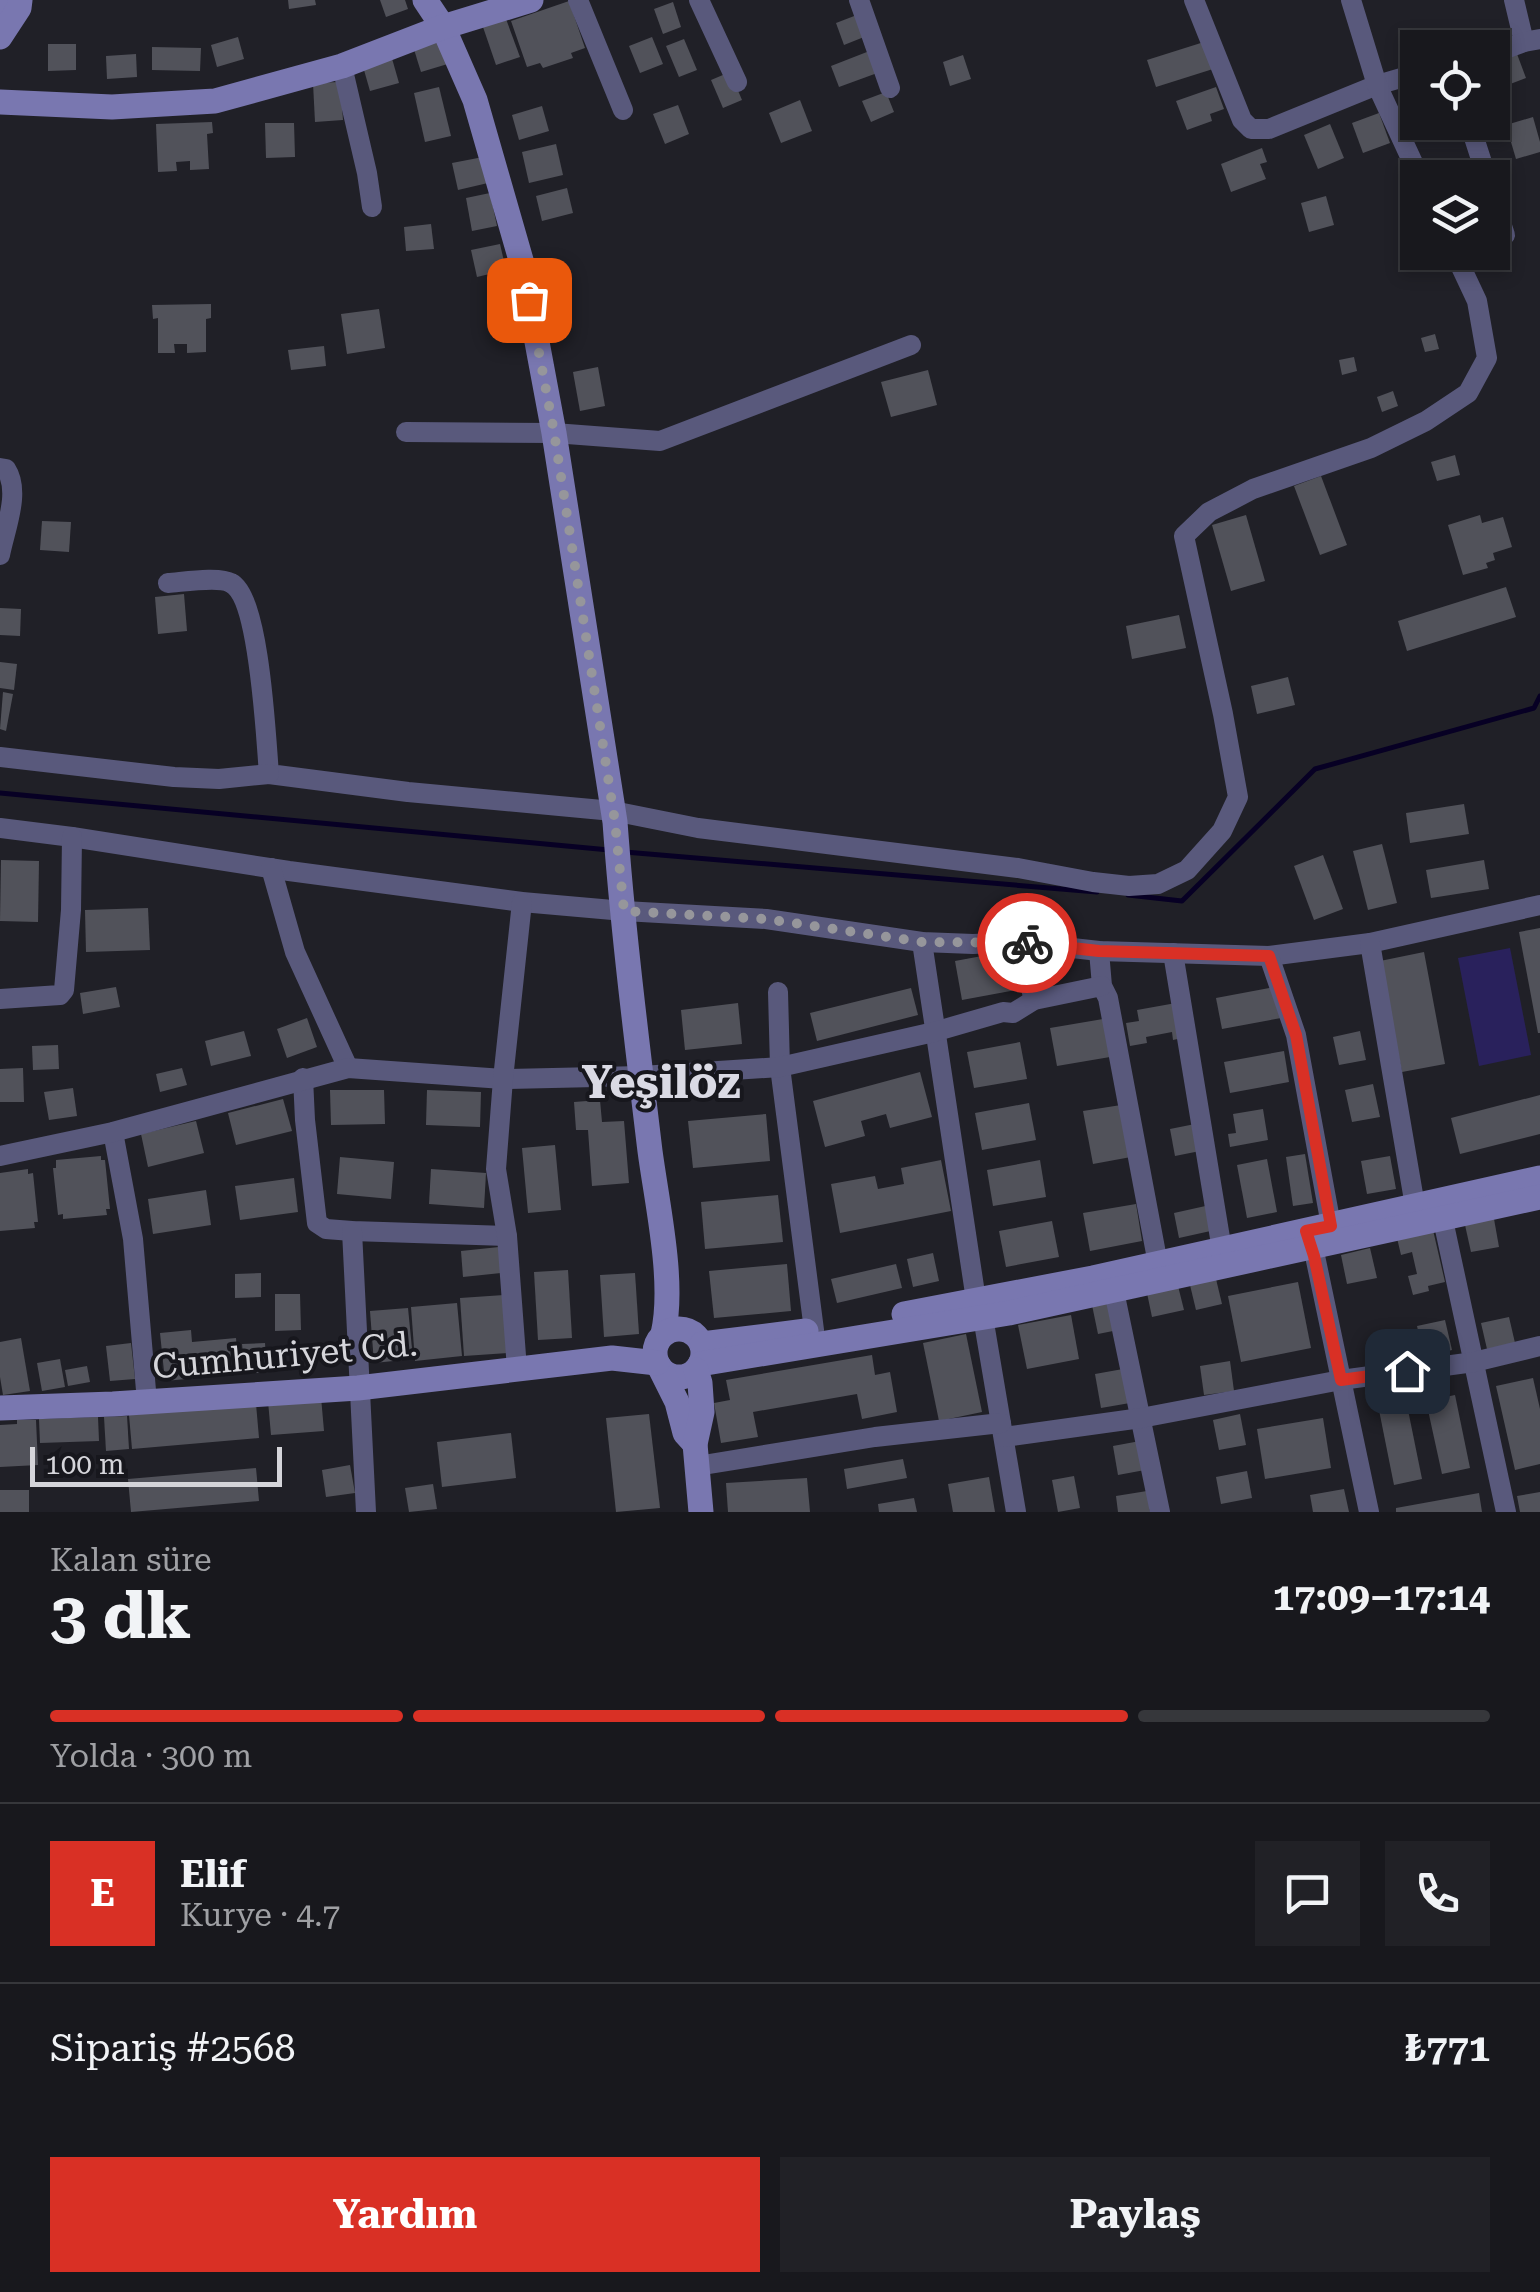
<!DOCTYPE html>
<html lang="tr">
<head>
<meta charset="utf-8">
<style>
	:root { --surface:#18181d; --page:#212126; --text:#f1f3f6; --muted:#9fa0a4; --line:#36373b; --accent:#d93025 }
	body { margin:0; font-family:"Roboto Serif",serif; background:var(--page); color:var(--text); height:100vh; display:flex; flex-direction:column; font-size:38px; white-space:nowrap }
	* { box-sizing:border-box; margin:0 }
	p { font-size:32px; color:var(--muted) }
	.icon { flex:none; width:55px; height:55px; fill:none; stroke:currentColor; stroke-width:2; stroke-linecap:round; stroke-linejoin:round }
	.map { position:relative; height:1512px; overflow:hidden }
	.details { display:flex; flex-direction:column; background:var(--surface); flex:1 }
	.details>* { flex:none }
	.buttons { position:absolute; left:1400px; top:30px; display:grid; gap:20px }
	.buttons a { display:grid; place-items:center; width:110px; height:110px; border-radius:0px; background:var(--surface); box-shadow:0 5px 15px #0003,0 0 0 2px var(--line); font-size:50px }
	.scale { position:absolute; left:30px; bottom:25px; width:252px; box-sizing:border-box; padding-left:10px; border:5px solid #d5d5da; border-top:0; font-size:28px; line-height:35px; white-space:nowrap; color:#d5d5da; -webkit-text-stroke:8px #17171d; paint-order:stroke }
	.pin { position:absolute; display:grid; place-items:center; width:85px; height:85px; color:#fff; margin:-42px; border-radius:20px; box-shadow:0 5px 15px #0006 }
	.courier { position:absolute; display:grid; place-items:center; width:100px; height:100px; margin:-50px; border:8px solid #d93025; border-radius:50%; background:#fff; color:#222; box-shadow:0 2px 12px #0007 }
	.summary em { font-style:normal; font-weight:700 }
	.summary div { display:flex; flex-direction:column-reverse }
	.summary { display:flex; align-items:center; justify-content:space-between; height:170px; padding:0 50px }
	h1 { font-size:65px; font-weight:700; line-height:75px }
	.bar { display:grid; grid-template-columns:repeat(4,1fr); gap:15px 10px; align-content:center; height:120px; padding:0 50px }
	.bar i { height:12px; border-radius:8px; background:var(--line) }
	.bar .active { background:var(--accent) }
	.bar p { grid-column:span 4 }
	.line { display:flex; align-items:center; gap:25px; padding:0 50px; border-top:2px solid var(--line) }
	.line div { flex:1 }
	.round { display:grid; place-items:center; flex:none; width:105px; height:105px; border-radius:0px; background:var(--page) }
	.primary-button { display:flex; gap:20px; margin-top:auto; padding:20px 50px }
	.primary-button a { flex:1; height:115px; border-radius:0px; background:var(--accent); color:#fff; font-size:40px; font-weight:700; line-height:115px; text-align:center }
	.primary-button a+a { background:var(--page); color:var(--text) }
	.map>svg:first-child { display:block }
	.green { fill:#29215c }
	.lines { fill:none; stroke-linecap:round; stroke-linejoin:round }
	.stream { stroke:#070024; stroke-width:5 }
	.building { fill:#51525a }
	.street { stroke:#59597c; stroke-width:20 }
	.secondary { stroke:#7977b0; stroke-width:25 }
	.done { stroke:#96969b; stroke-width:10; stroke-dasharray:0 18 }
	.route { stroke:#d93025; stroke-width:12 }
	.labels { text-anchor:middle; stroke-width:8; stroke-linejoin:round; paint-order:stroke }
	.street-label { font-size:35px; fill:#d5d5da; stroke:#17171d }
	.district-label { font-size:45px; font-weight:bold; fill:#dadae4; stroke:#17171d }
</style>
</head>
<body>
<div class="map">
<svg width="1540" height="1512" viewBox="0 0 1540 1512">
	<rect width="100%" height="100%" fill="#202027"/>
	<path class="green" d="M1510 948 1531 1055 1479 1066 1458 958Z"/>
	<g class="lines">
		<g class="stream">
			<path d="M0 793 609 850"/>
			<path d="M625 852 1097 892"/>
			<path d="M1128 895 1182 901 1315 769 1534 708 1540 696"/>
		</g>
	</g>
	<g class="building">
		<path d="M288 0H315L316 5 289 9Z"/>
		<path d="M380 0H405L408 9 386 17Z"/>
		<path d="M569 1 585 48 571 53 573 58 543 68 540 63 527 67 511 21Z"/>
		<path d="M673 2 681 27 663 34 654 9Z"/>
		<path d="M862 13 869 35 844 45 836 23Z"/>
		<path d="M506 19 520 57 496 65 483 27Z"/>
		<path d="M442 33 451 63 421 72 412 43Z"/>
		<path d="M238 37 244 59 217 67 211 45Z"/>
		<path d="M652 37 663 64 640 73 629 46Z"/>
		<path d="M684 39 697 70 679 77 666 46Z"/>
		<path d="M1204 42 1213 69 1156 87 1147 60Z"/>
		<path d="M48 44H76V70L48 71Z"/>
		<path d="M152 47 201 48 200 71 152 70Z"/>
		<path d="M872 50 880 72 839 87 831 66Z"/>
		<path d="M136 54 137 77 107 79 106 56Z"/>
		<path d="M1517 54 1526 78 1505 86 1496 61Z"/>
		<path d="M391 55 399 83 370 91 362 63Z"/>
		<path d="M963 55 971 79 950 86 943 62Z"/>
		<path d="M730 72 742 100 723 108 711 80Z"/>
		<path d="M340 82 343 120 315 122 313 83Z"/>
		<path d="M439 87 451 136 425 142 414 93Z"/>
		<path d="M1216 87 1224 109 1210 114 1212 121 1187 130 1176 101Z"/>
		<path d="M886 92 894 112 871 122 862 101Z"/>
		<path d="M800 100 812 131 781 143 769 113Z"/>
		<path d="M678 105 689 134 665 144 653 114Z"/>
		<path d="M542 106 549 131 519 140 512 115Z"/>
		<path d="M1379 113 1390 143 1363 153 1352 123Z"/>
		<path d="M1533 117 1540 142V152L1516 159 1506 125Z"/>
		<path d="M212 122 213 133 207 134 209 169 190 170V161L176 162 177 171 158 172 156 124Z"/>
		<path d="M265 123H294L295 157 266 158Z"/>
		<path d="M1330 124 1344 158 1318 169 1304 135Z"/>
		<path d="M556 144 563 175 529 183 522 152Z"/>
		<path d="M1262 148 1267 162 1260 164 1266 179 1231 192 1221 164Z"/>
		<path d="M483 157 488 183 458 190 452 163Z"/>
		<path d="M567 188 573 213 542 221 536 196Z"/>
		<path d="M490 193 497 226 472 231 466 198Z"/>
		<path d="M1326 196 1334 225 1309 232 1301 203Z"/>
		<path d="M431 224 434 249 406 251 404 227Z"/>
		<path d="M500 244 506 270 477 277 471 250Z"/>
		<path d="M211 304V318L206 319V352L187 353V344H174L175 353H158V318L153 319 152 305Z"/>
		<path d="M379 309 385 348 347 354 341 314Z"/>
		<path d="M1435 334 1439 349 1425 352 1421 338Z"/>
		<path d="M324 346 326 366 291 370 288 350Z"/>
		<path d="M1354 357 1357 371 1342 375 1339 360Z"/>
		<path d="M598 367 605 406 580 411 573 372Z"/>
		<path d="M928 370 937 405 891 417 881 382Z"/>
		<path d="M1393 391 1398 406 1382 412 1377 397Z"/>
		<path d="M1455 455 1460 475 1437 481 1431 462Z"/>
		<path d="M1321 476 1347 545 1320 555 1294 486Z"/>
		<path d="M1246 515 1265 581 1231 591 1212 525Z"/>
		<path d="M1480 515 1482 523 1503 517 1512 547 1493 553 1495 560 1486 563 1488 568 1463 575 1448 525Z"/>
		<path d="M42 521 71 522 69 552 40 550Z"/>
		<path d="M1506 587 1516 617 1407 651 1398 621Z"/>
		<path d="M184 594 187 631 158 634 155 597Z"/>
		<path d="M0 608 21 609 20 636 0 635Z"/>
		<path d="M1179 615 1186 648 1132 659 1126 626Z"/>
		<path d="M0 662 17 664 14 690 0 688Z"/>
		<path d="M1288 677 1295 705 1257 714 1251 686Z"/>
		<path d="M3 692 13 694 6 731 0 729Z"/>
		<path d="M1464 804 1469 834 1410 843 1406 813Z"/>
		<path d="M1382 844 1397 903 1368 910 1353 851Z"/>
		<path d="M1323 855 1343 909 1314 920 1294 866Z"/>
		<path d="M1 860 39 861 38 922 0 921Z"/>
		<path d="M1484 860 1489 889 1431 898 1426 870Z"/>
		<path d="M148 908 150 950 86 952 85 910Z"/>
		<path d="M1540 928V1033H1538L1519 932Z"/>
		<path d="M1009 951 1016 990 962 1000 955 961Z"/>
		<path d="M1424 952 1445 1064 1402 1072 1380 961Z"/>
		<path d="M116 987 120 1007 83 1014 80 993Z"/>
		<path d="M1275 987 1281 1018 1222 1029 1216 998Z"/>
		<path d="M911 988 918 1015 817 1041 810 1013Z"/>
		<path d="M738 1003 742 1044 685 1050 681 1010Z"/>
		<path d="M1176 1003 1182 1038 1173 1040 1172 1032 1146 1037 1147 1043 1130 1046 1126 1023 1139 1021 1137 1010Z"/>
		<path d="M307 1018 317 1047 287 1058 277 1029Z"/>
		<path d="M1103 1019 1110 1057 1057 1066 1050 1028Z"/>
		<path d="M244 1031 251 1056 211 1066 205 1041Z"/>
		<path d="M1360 1031 1366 1060 1339 1065 1333 1037Z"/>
		<path d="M1020 1042 1027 1079 974 1088 967 1052Z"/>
		<path d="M58 1045 59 1069 33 1070 32 1046Z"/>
		<path d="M1284 1051 1289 1082 1230 1093 1224 1062Z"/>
		<path d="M23 1068 24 1102H0V1069Z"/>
		<path d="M182 1068 187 1085 160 1092 156 1074Z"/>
		<path d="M920 1072 932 1117 890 1128 886 1114 861 1121 865 1136 825 1147 813 1101Z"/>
		<path d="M1373 1084 1380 1117 1352 1122 1345 1090Z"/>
		<path d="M73 1088 77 1116 49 1120 44 1092Z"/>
		<path d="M330 1090H384L385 1124 331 1125Z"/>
		<path d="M427 1090 481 1092 480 1127 426 1125Z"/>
		<path d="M1540 1095V1134L1460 1154 1451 1118Z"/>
		<path d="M283 1099 292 1131 236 1145 228 1113Z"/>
		<path d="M600 1100 602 1122 624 1121 629 1183 592 1186 588 1130H576L574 1102Z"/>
		<path d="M1029 1103 1036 1140 982 1150 975 1113Z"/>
		<path d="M1121 1105 1131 1157 1093 1164 1083 1111Z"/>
		<path d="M1263 1109 1268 1140 1230 1147 1228 1134 1236 1133 1233 1114Z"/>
		<path d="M766 1114 770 1161 693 1168 688 1121Z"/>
		<path d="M196 1121 204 1153 148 1167 141 1134Z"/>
		<path d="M1200 1123 1205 1150 1175 1156 1170 1129Z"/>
		<path d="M555 1145 561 1210 528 1213 522 1148Z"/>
		<path d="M1305 1154 1313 1203 1293 1206 1286 1157Z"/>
		<path d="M101 1156V1160H105L110 1209H106L107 1215 63 1219V1214L58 1215 53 1168H56V1160Z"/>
		<path d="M1390 1156 1396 1189 1367 1194 1361 1161Z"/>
		<path d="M340 1157 394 1162 391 1199 337 1194Z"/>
		<path d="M1267 1159 1277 1212 1247 1218 1237 1165Z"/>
		<path d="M941 1160 951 1211 840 1233 831 1184 875 1176 878 1189 904 1184 901 1168Z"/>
		<path d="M1040 1160 1046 1197 993 1206 987 1170Z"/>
		<path d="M28 1169V1174L33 1173 38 1222H34L35 1228 0 1231V1173Z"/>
		<path d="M431 1169 486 1173 484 1208 429 1204Z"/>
		<path d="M294 1178 298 1212 240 1220 235 1186Z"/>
		<path d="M206 1190 211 1225 153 1234 148 1199Z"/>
		<path d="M778 1195 783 1242 705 1249 701 1202Z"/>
		<path d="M1136 1204 1142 1241 1090 1251 1083 1213Z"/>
		<path d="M1210 1205 1215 1230 1179 1238 1174 1213Z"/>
		<path d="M1494 1219 1499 1247 1471 1252 1465 1225Z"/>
		<path d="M1052 1221 1059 1257 1006 1267 999 1231Z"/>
		<path d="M1433 1230 1445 1282 1428 1286 1429 1291 1413 1295 1408 1276 1417 1274 1412 1252 1401 1255 1397 1238Z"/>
		<path d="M499 1247 501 1273 463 1277 461 1251Z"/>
		<path d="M1370 1248 1377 1278 1347 1284 1341 1255Z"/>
		<path d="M933 1253 939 1281 913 1287 907 1259Z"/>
		<path d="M787 1264 791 1311 714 1318 709 1271Z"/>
		<path d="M896 1264 902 1288 837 1303 831 1279Z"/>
		<path d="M568 1270 572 1338 538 1340 534 1272Z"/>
		<path d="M261 1273V1297L235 1298V1274Z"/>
		<path d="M635 1273 639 1334 604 1337 600 1275Z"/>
		<path d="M1216 1279 1222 1304 1196 1310 1190 1285Z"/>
		<path d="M1298 1282 1311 1348 1241 1362 1228 1296Z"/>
		<path d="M1178 1286 1184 1310 1152 1317 1147 1293Z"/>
		<path d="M275 1294H300L301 1330 275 1331Z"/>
		<path d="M504 1295 508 1353 464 1356 460 1298Z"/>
		<path d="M1112 1301 1118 1330 1098 1334 1092 1305Z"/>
		<path d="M457 1303 462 1356 415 1361 411 1307Z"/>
		<path d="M408 1308 413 1359 374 1363 370 1311Z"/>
		<path d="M1071 1315 1079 1359 1027 1369 1018 1325Z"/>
		<path d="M1509 1317 1515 1343 1487 1349 1481 1323Z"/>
		<path d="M1445 1320 1452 1350 1424 1357 1417 1326Z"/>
		<path d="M191 1330 192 1342 236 1338 239 1374 165 1381 160 1333Z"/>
		<path d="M966 1334 982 1412 939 1421 923 1343Z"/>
		<path d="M21 1338 30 1391 3 1395 0 1377V1342Z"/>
		<path d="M131 1343 135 1379 110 1381 106 1346Z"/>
		<path d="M265 1343 267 1372 245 1374 242 1344Z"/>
		<path d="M872 1355 875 1375 890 1372 897 1412 862 1419 857 1394 753 1412 758 1437 721 1443 714 1403 730 1400 726 1380Z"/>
		<path d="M60 1359 65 1387 42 1391 37 1363Z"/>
		<path d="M1230 1361 1234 1391 1204 1395 1200 1366Z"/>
		<path d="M87 1366 90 1382 68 1386 65 1370Z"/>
		<path d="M1123 1369 1130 1403 1101 1408 1095 1374Z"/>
		<path d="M1533 1378 1540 1409V1464L1515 1470 1496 1386Z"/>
		<path d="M1455 1395 1470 1468 1442 1474 1426 1401Z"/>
		<path d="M321 1397 324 1431 271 1435 268 1401Z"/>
		<path d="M256 1404 259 1438 132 1449 129 1415Z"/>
		<path d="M1407 1405 1422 1479 1394 1485 1379 1410Z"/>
		<path d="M649 1414 660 1508 616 1512 606 1418Z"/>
		<path d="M1240 1414 1246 1445 1219 1450 1213 1420Z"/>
		<path d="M127 1416 129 1449 106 1451 104 1417Z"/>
		<path d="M98 1417 99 1441 40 1443 39 1419Z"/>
		<path d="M1323 1418 1331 1468 1265 1479 1257 1429Z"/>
		<path d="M17 1420H36L38 1465 0 1467V1425L17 1424Z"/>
		<path d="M511 1433 516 1478 442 1487 437 1442Z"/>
		<path d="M1140 1441 1145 1470 1118 1475 1113 1446Z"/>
		<path d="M903 1459 907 1478 847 1489 844 1469Z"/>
		<path d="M350 1465 355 1493 326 1497 322 1470Z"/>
		<path d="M256 1468 259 1501 131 1512 128 1479Z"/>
		<path d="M1247 1471 1252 1498 1221 1504 1216 1477Z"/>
		<path d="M1074 1476 1080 1508 1058 1512 1052 1480Z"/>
		<path d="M989 1477 995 1512H953L948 1484Z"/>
		<path d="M807 1478 810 1512H728L726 1483Z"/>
		<path d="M433 1484 437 1509 409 1512 405 1488Z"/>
		<path d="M1344 1489 1349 1512H1313L1310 1495Z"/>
		<rect x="0" y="1490" width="29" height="22"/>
		<path d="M1147 1491 1150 1512H1118L1116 1496Z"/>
		<path d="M1540 1492V1512H1520L1517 1496Z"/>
		<path d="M1479 1493 1482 1512H1396V1508Z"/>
		<path d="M914 1498 917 1512H879L878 1504Z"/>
	</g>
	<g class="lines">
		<g class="street">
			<path d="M578 0 623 110"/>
			<path d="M699 0 737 82"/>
			<path d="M859 0 890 88"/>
			<path d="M1194 0 1242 120 1251 129H1269L1377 85 1418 73"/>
			<path d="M1351 0 1377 85 1420 178"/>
			<path d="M1514 0 1524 42"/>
			<path d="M1492 54 1524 42 1540 39"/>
			<path d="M342 66 367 173 372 207"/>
			<path d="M1469 122 1487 178"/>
			<path d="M1492 195 1505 235"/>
			<path d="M406 432 554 433 660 441 911 345"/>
			<path d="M0 468 6 469C21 492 5 529 0 555"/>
			<path d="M168 583C183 582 219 576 231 583 260 598 266 740 269 774L408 792 613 811 698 828 1018 868 1093 882 1129 886 1158 884 1187 870 1222 831 1238 797 1223 714 1184 536 1209 512 1253 489 1371 448 1426 421 1468 393 1487 358 1477 301 1454 252"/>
			<path d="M0 757 174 777 219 779 269 774"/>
			<path d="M0 828 72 837 289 871 522 902 624 911 766 919 922 942 973 944 1019 942 1099 951 1269 956 1370 943 1540 905"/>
			<path d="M271 868 295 952 348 1068"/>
			<path d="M922 942 976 1300"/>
			<path d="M1019 942 1034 1000"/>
			<path d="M1370 943 1415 1206"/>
			<path d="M1099 951 1102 986 1108 998 1158 1264"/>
			<path d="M1173 953 1222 1250"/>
			<path d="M1269 956 1296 1035 1331 1225"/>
			<path d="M778 992 780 1067 814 1330"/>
			<path d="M0 999 60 995 64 990 71 910 72 837"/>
			<path d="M303 1078 305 1120 317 1223 326 1229 352 1231 507 1236"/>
			<path d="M113 1132 133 1239 147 1402"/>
			<path d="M0 1156 113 1132 348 1068 503 1079 641 1076 780 1067 934 1032 1003 1012 1013 1013 1034 1000 1102 986"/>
			<path d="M1438 1207 1443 1220 1506 1512"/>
			<path d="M352 1231 366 1512"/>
			<path d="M1307 1236 1315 1256 1369 1512"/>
			<path d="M1114 1291 1160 1512"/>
			<path d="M983 1317 1016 1512"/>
			<path d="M517 1369 507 1236 496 1169 503 1079 522 902"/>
			<path d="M1004 1437 1141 1418 1341 1380 1474 1362 1540 1346"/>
			<path d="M697 1466 875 1437 1001 1423"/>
		</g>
		<g class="secondary">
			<path d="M425 0 443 27 475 100 523 267 554 433 615 822C623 932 637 1042 650 1151 657 1204 675 1283 663 1334"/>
			<path d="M0 2 1 0"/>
			<path d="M0 37 19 8 20 0"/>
			<path d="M0 102 112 107 215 101 342 66 443 27 531 0"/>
			<path d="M904 1314 1093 1278 1540 1178"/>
			<circle cx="679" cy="1353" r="24"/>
			<path d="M702 1344 806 1331"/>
			<path d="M700 1364 1009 1313 1540 1197"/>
			<path d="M659 1366 677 1402 685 1433 695 1444"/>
			<path d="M696 1370 700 1383 702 1412 695 1444 701 1512"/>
			<path d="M0 1408 113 1404 358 1388 612 1358 657 1363"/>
		</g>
	</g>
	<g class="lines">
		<path class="done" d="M529 300 554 432 615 822 624 911 766 919 922 942 1027 943"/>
		<path class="route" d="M1027 943 1099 951 1269 956 1296 1035 1331 1226 1306 1231 1314 1256 1341 1380 1407 1371"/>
	</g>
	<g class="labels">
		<g class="street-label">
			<text transform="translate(285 1355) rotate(-5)" y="12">Cumhuriyet Cd.</text>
		</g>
		<g class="district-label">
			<text x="661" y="1098">Yeşilöz</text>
		</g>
	</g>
</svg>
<div class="buttons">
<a><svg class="icon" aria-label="locate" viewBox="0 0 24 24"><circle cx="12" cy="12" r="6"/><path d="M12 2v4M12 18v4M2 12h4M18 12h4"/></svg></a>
<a><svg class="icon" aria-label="layers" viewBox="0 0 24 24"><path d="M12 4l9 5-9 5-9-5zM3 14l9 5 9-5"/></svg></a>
</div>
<div class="scale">100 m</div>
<div class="pin" style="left:529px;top:300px;background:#ea580c"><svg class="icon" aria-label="bag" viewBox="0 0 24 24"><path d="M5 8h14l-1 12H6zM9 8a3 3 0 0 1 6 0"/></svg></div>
<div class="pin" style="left:1407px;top:1371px;background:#1f2937"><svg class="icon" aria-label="home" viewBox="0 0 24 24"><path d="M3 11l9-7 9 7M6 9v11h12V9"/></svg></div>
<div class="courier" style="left:1027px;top:943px"><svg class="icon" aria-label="bike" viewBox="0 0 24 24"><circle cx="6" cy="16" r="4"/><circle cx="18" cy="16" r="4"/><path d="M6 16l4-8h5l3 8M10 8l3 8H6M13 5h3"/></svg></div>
</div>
<section class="details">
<div class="summary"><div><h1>3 dk</h1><p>Kalan süre</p></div><em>17:09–17:14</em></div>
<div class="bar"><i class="active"></i><i class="active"></i><i class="active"></i><i></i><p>Yolda · 300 m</p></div>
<div class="line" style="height:180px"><b class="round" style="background:var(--accent);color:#fff">E</b><div><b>Elif</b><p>Kurye · 4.7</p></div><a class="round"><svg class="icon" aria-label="chat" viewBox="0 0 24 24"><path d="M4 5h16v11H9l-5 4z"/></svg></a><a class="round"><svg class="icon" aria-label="phone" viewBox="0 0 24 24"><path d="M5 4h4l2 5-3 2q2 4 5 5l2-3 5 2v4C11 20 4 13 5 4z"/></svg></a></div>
<div class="line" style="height:130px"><div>Sipariş #2568</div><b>₺771</b></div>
<div class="primary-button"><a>Yardım</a><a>Paylaş</a></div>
</section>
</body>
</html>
